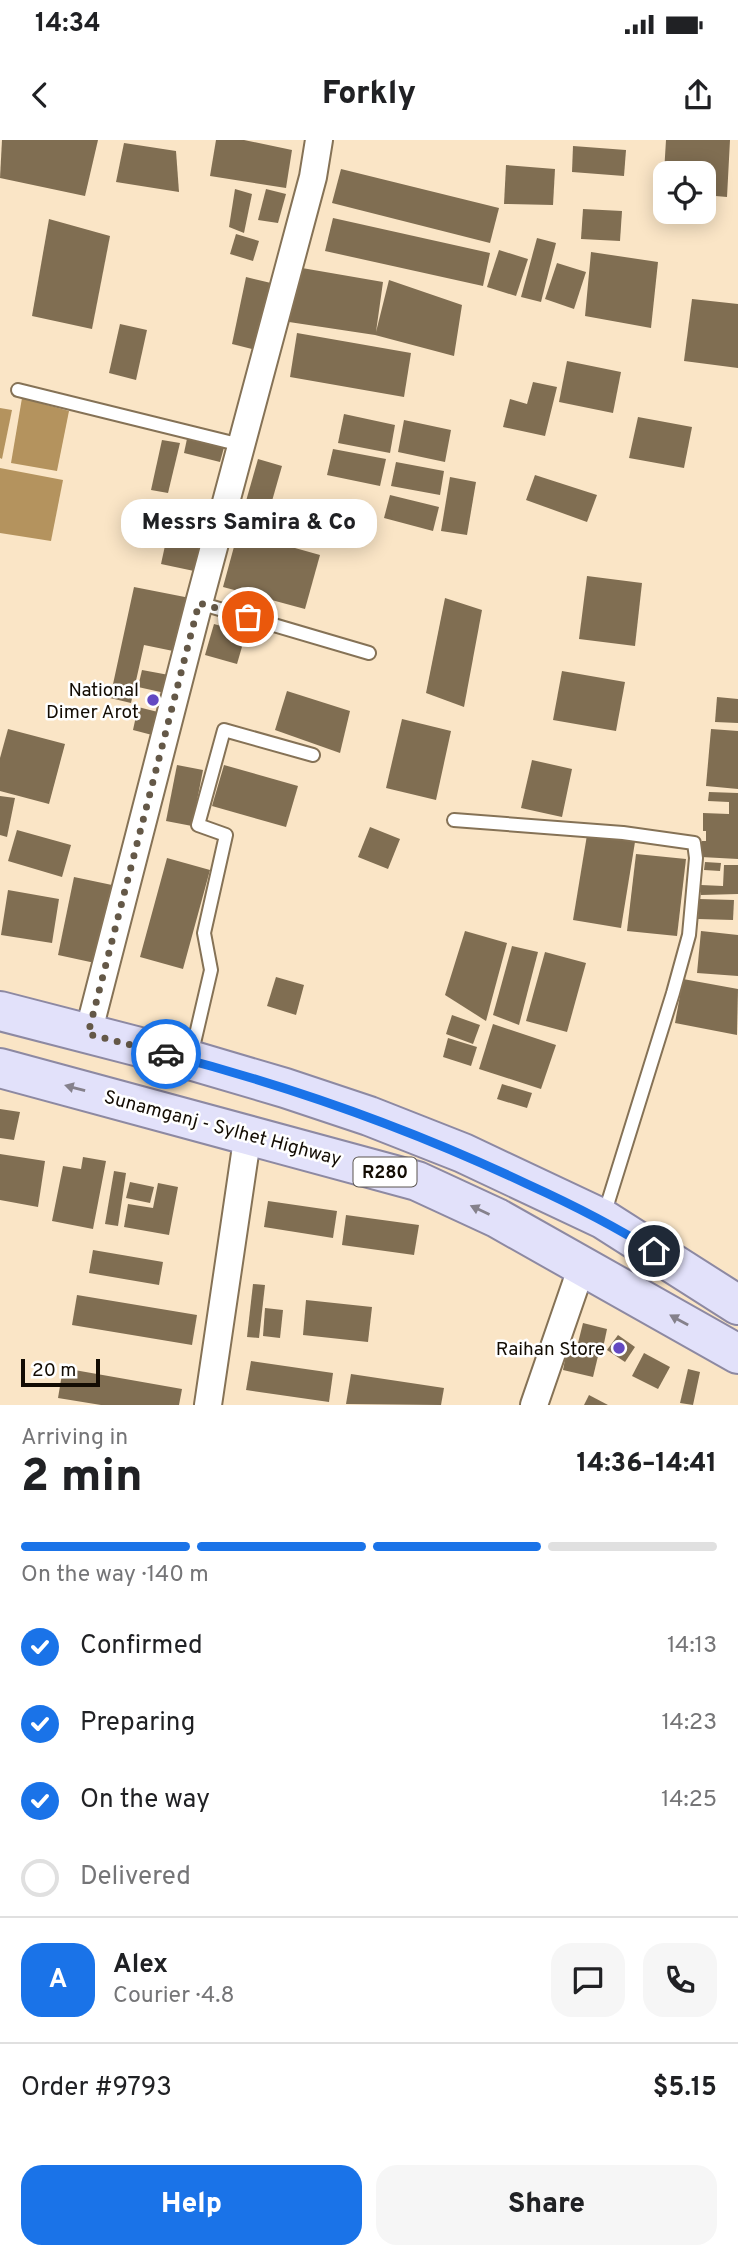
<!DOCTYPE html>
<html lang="en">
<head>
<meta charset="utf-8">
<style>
	:root { --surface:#fff; --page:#f6f6f6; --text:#202124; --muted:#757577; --line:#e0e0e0; --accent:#1a73e8 }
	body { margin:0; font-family:Overpass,sans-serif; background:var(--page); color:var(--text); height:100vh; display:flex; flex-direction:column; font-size:26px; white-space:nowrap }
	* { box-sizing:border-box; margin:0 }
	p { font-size:23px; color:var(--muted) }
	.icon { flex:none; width:38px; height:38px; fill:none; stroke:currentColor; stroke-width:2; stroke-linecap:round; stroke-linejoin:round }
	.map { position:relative; height:1265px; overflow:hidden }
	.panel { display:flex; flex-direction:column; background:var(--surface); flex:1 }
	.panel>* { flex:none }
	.fabs { position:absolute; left:653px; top:21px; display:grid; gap:14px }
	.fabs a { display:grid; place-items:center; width:63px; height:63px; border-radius:14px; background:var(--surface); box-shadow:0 4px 18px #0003; font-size:35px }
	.scale { position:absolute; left:21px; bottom:18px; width:79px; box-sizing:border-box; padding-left:7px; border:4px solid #130c03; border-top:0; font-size:19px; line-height:24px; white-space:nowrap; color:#130c03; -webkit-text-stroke:5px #fff; paint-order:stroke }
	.pin { position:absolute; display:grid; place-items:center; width:60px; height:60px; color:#fff; margin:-30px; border:4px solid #fff; border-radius:50%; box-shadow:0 2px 7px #0007 }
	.courier { position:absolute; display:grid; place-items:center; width:70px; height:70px; margin:-35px; border:5px solid #1a73e8; border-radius:50%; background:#fff; color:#222; box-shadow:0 2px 9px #0007 }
	.bubble { position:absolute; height:49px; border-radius:21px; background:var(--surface); box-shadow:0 4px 18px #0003; font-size:23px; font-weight:800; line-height:49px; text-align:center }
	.summary em { font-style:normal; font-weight:800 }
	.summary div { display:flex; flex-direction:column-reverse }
	.summary { display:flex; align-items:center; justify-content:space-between; height:119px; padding:0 21px }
	h1 { font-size:46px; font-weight:800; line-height:52px }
	.bar { display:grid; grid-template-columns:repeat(4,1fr); gap:10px 7px; align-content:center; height:84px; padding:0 21px }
	.bar i { height:9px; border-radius:5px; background:var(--line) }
	.bar .active { background:var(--accent) }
	.bar p { grid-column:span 4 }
	.line { display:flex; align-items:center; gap:18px; padding:0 21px; border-top:2px solid var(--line) }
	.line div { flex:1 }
	.round { display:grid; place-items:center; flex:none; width:74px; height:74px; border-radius:21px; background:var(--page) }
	ol { padding:0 21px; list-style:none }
	li { display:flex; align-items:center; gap:21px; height:77px }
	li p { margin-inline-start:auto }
	li .icon { padding:7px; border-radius:50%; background:var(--accent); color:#fff; stroke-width:4 }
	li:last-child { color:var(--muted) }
	li i { width:38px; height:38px; border:4px solid var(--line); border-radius:50% }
	.primary-button { display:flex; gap:14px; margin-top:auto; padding:14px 21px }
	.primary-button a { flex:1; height:80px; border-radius:21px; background:var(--accent); color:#fff; font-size:28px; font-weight:800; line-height:80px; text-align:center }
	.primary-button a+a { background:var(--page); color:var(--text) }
	.status { display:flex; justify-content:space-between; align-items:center; height:49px; padding:0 35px; background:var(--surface); direction:ltr }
	.status svg { height:19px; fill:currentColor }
	header { display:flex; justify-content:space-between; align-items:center; height:91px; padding:0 21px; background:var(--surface); font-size:32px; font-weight:800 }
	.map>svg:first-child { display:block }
	.water { fill:#b4935e }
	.building { fill:#806e52 }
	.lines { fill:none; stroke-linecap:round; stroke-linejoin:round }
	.service-casing { stroke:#857256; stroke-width:16 }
	.minor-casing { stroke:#857256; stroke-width:30 }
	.primary-casing { stroke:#8d89a2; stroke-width:42 }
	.service { stroke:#fff; stroke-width:12 }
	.minor { stroke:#fff; stroke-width:26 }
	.primary { stroke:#e2e1fa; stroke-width:38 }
	.oneway { fill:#85818b }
	.done { stroke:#645847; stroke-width:7; stroke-dasharray:0 12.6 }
	.route { stroke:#1a73e8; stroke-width:9 }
	.poi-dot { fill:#6349c2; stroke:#fff; stroke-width:2.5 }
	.labels { text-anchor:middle; stroke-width:5; stroke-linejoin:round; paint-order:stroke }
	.shield { fill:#fff; stroke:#5a554f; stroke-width:2 }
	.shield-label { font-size:18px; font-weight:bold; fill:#130c03 }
	.poi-label { font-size:19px; fill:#130c03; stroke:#fff; text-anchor:end }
	.street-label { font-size:19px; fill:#130c03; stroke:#fff }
</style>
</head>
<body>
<div class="status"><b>14:34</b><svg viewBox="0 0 49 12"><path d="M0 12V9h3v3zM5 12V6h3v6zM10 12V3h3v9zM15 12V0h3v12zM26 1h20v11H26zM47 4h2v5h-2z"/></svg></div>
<header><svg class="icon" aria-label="back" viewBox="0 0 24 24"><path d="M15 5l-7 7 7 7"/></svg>Forkly<svg class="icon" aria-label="share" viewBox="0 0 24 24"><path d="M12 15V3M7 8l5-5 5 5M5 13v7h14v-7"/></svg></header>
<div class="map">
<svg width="738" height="1265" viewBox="0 0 738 1265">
	<rect width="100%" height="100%" fill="#fae5c6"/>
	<g class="water">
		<path d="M22 258 69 271 57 331 11 323Z"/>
		<path d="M0 268 12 270 2 319 0 318Z"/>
		<path d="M0 328 63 340 51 401 0 393Z"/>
	</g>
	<g class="building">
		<path d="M2 0H98L85 56 0 38Z"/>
		<path d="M216 0H244L292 10 286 48 210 36Z"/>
		<path d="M666 0H730L727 57 704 55V33H664Z"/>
		<path d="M124 3 176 11 179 52 116 42Z"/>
		<path d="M573 6 626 10 624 36 572 32Z"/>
		<path d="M506 25 555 29 553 65 504 64Z"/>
		<path d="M341 29 499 68 490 103 332 63Z"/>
		<path d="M235 49 252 54 244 93 229 87Z"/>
		<path d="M266 49 286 54 278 83 258 80Z"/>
		<path d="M583 69 622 71 620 101 581 99Z"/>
		<path d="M333 78 490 113 483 146 325 111Z"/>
		<path d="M49 79 110 96 92 189 32 176Z"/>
		<path d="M236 94 259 101 253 121 230 114Z"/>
		<path d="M537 98 556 103 541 162 521 157Z"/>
		<path d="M499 110 528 119 516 156 487 147Z"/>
		<path d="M591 112 658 122 651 188 585 176Z"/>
		<path d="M557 123 586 132 574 169 545 159Z"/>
		<path d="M302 128 383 142 376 192 389 140 462 165 454 216 375 195 289 182Z"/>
		<path d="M246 137 271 143 256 210 232 204Z"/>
		<path d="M692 159 738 164V228L684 221Z"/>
		<path d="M120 184 147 190 136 240 109 233Z"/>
		<path d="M297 193 411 213 404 257 290 237Z"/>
		<path d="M567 221 621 232 613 273 559 262Z"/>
		<path d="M533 242 557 247 545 296 503 287 510 259 527 264Z"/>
		<path d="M344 274 395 285 390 313 338 303Z"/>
		<path d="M638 277 692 287 684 328 629 318Z"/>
		<path d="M404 280 451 290 445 322 398 312Z"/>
		<path d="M188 294 225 304 220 322 184 313Z"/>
		<path d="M162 300 180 303 168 353 151 350Z"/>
		<path d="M333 309 386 319 380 346 327 335Z"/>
		<path d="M258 319 282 326 266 382 242 375Z"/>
		<path d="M396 322 444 331 440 355 391 346Z"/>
		<path d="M535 335 597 355 587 382 526 360Z"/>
		<path d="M450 337 476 342 467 395 441 391Z"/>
		<path d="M390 355 439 367 433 391 384 378Z"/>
		<path d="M173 369 206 376 194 431 161 424Z"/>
		<path d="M238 392 320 415 305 469 223 447Z"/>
		<path d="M587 436 642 443 635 506 579 499Z"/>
		<path d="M134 447 190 458 178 512 144 505 131 563 110 558Z"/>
		<path d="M445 458 482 470 464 567 426 553Z"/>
		<path d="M214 484 246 493 237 524 205 515Z"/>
		<path d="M142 530 169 535 165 553 138 547Z"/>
		<path d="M562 531 625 542 616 591 553 580Z"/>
		<path d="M287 551 350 571 340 613 275 590Z"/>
		<path d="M717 557 738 559V583L715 582Z"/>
		<path d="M138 567 162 573 156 596 133 590Z"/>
		<path d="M402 579 451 591 436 660 386 648Z"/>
		<path d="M8 589 65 604 49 664 0 651V618Z"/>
		<path d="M711 589 738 591V649L706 646Z"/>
		<path d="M532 620 572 629 562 677 521 668Z"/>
		<path d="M177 625 203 630 192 686 166 681Z"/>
		<path d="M224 625 298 646 286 687 212 666Z"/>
		<path d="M709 652 738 653V719L701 717 702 701H706V691H703V673L729 674V662L708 661Z"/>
		<path d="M0 656 15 658 7 697 0 695Z"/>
		<path d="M370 687 400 699 388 729 358 717Z"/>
		<path d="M17 690 71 705 62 737 8 721Z"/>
		<path d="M587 695 635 702 621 788 573 780Z"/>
		<path d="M636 714 686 719 677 796 627 791Z"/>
		<path d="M167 718 210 730 183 829 140 817Z"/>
		<path d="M705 722 721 723 720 731 704 730Z"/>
		<path d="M724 725H738V754L701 755V745L723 746Z"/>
		<path d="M74 737 112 745 95 823 58 815Z"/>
		<path d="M8 750 59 759 52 803 1 795Z"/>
		<path d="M699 759 734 760 733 780 698 779Z"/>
		<path d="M465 791 507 803 486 881 445 855Z"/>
		<path d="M701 791 738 795V836L697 833Z"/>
		<path d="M512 806 538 812 519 885 493 875Z"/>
		<path d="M545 812 586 823 567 892 526 881Z"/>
		<path d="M276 837 304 845 296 875 267 866Z"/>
		<path d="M683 839 738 849 737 895 675 883Z"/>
		<path d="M452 875 480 885 473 904 446 894Z"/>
		<path d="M493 884 556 905 541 949 479 929Z"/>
		<path d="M448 898 477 907 471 926 443 917Z"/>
		<path d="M502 944 532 953 527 968 497 959Z"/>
		<path d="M0 969 20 972 14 1000 0 998Z"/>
		<path d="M0 1014 45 1021 38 1067 0 1060Z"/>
		<path d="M83 1017 106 1021 93 1089 52 1081 63 1026 81 1029Z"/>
		<path d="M114 1031 126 1033 118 1086 105 1084Z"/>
		<path d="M130 1042 154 1047 150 1063 126 1058Z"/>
		<path d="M158 1043 178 1047 169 1095 124 1087 128 1064 153 1068Z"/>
		<path d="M268 1061 337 1071 333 1098 264 1087Z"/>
		<path d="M346 1075 419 1085 414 1115 342 1105Z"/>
		<path d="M93 1110 163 1122 159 1145 89 1133Z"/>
		<path d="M253 1144 265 1145 259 1198 247 1197Z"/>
		<path d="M77 1155 197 1175 192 1205 72 1185Z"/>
		<path d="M306 1160 372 1167 368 1202 303 1195Z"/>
		<path d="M265 1168 283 1170 280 1198 263 1196Z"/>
		<path d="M583 1183 607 1189 603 1208 578 1203Z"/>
		<path d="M618 1195 635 1207 625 1222 607 1210Z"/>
		<path d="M568 1205 599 1212 593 1237 563 1230Z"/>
		<path d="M644 1213 670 1227 658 1249 632 1236Z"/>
		<path d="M251 1221 333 1233 329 1262 246 1250Z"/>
		<path d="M63 1228 182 1249 179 1265H101L58 1258Z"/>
		<path d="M688 1229 700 1232 693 1265 680 1263Z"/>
		<path d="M351 1234 444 1248 441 1265 346 1264Z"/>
		<path d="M589 1255 608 1265H584Z"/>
	</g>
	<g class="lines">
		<defs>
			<g id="service">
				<path d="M18 250 241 305"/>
				<path d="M199 463 369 513"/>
				<path d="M454 680 623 693 694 703 696 718 689 795 673 853 604 1075"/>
				<path d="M191 916 211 830 204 793 226 695 198 685 224 590 313 615"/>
			</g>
			<g id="minor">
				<path d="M88 894 199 463 313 37 319 0"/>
				<path d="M208 1265 248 993"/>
				<path d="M534 1265 582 1126"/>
			</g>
			<g id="primary">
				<path d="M0 871 190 920 285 948 369 976 463 1013 603 1079 738 1165"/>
				<path d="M0 928 417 1041 497 1078 738 1214"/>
			</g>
		</defs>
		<use href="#service" class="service-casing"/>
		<use href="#minor" class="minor-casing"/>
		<use href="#primary" class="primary-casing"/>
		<use href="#service" class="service"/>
		<use href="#minor" class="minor"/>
		<use href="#primary" class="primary"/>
	</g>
	<defs><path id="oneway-solid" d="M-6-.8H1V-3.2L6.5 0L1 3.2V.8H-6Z" transform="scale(1.75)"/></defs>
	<g class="oneway">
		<use href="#oneway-solid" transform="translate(75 948) rotate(-165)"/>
		<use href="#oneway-solid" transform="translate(480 1070) rotate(-155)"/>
		<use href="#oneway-solid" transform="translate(679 1180) rotate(-151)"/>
	</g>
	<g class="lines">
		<path class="done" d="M166 914 88 894 199 463 248 477"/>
		<path class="route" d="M166 914C290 946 411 989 527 1044 571 1064 613 1085 654 1111"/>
	</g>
	<g class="poi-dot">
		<circle cx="153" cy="560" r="7"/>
		<circle cx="619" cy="1208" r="7"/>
	</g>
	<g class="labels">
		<rect class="shield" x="353.5" y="1017.5" width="63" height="29" rx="5"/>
		<g class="shield-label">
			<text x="385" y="1038">R280</text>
		</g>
		<g class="poi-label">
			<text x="139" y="556">National<tspan x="139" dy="22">Dimer Arot</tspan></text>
			<text x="605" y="1215">Raihan Store</text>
		</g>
		<g class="street-label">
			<text transform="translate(223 987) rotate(15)" y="7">Sunamganj - Sylhet Highway</text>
		</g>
	</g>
</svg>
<div class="fabs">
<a><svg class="icon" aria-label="locate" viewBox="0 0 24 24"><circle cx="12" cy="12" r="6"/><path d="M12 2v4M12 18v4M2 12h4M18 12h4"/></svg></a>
</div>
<div class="scale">20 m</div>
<div class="pin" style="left:248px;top:477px;background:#ea580c"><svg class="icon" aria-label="bag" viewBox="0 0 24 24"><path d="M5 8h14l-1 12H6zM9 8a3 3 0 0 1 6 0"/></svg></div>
<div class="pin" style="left:654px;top:1111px;background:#1f2937"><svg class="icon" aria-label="home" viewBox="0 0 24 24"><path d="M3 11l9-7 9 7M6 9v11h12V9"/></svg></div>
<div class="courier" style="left:166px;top:914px"><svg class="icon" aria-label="car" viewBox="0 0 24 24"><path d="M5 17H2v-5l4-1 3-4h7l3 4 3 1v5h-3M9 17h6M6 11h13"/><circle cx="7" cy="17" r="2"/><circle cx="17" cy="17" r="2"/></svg></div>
<div class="bubble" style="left:121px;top:359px;width:256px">Messrs Samira &amp; Co</div>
</div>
<section class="panel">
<div class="summary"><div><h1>2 min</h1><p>Arriving in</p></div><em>14:36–14:41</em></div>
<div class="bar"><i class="active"></i><i class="active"></i><i class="active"></i><i></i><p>On the way · 140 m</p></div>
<ol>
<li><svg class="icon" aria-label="check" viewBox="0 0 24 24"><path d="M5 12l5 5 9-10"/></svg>Confirmed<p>14:13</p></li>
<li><svg class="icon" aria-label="check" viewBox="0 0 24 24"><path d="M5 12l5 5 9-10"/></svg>Preparing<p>14:23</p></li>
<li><svg class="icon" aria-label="check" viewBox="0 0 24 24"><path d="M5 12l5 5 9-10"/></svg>On the way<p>14:25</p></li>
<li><i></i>Delivered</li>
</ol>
<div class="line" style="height:126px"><b class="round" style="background:var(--accent);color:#fff">A</b><div><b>Alex</b><p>Courier · 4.8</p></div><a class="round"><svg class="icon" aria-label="chat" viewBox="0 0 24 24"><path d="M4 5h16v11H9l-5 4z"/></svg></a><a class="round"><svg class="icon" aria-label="phone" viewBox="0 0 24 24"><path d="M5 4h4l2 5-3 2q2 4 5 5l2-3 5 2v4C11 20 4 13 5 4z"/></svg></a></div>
<div class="line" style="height:91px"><div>Order #9793</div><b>$5.15</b></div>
<div class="primary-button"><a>Help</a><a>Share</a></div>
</section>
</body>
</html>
